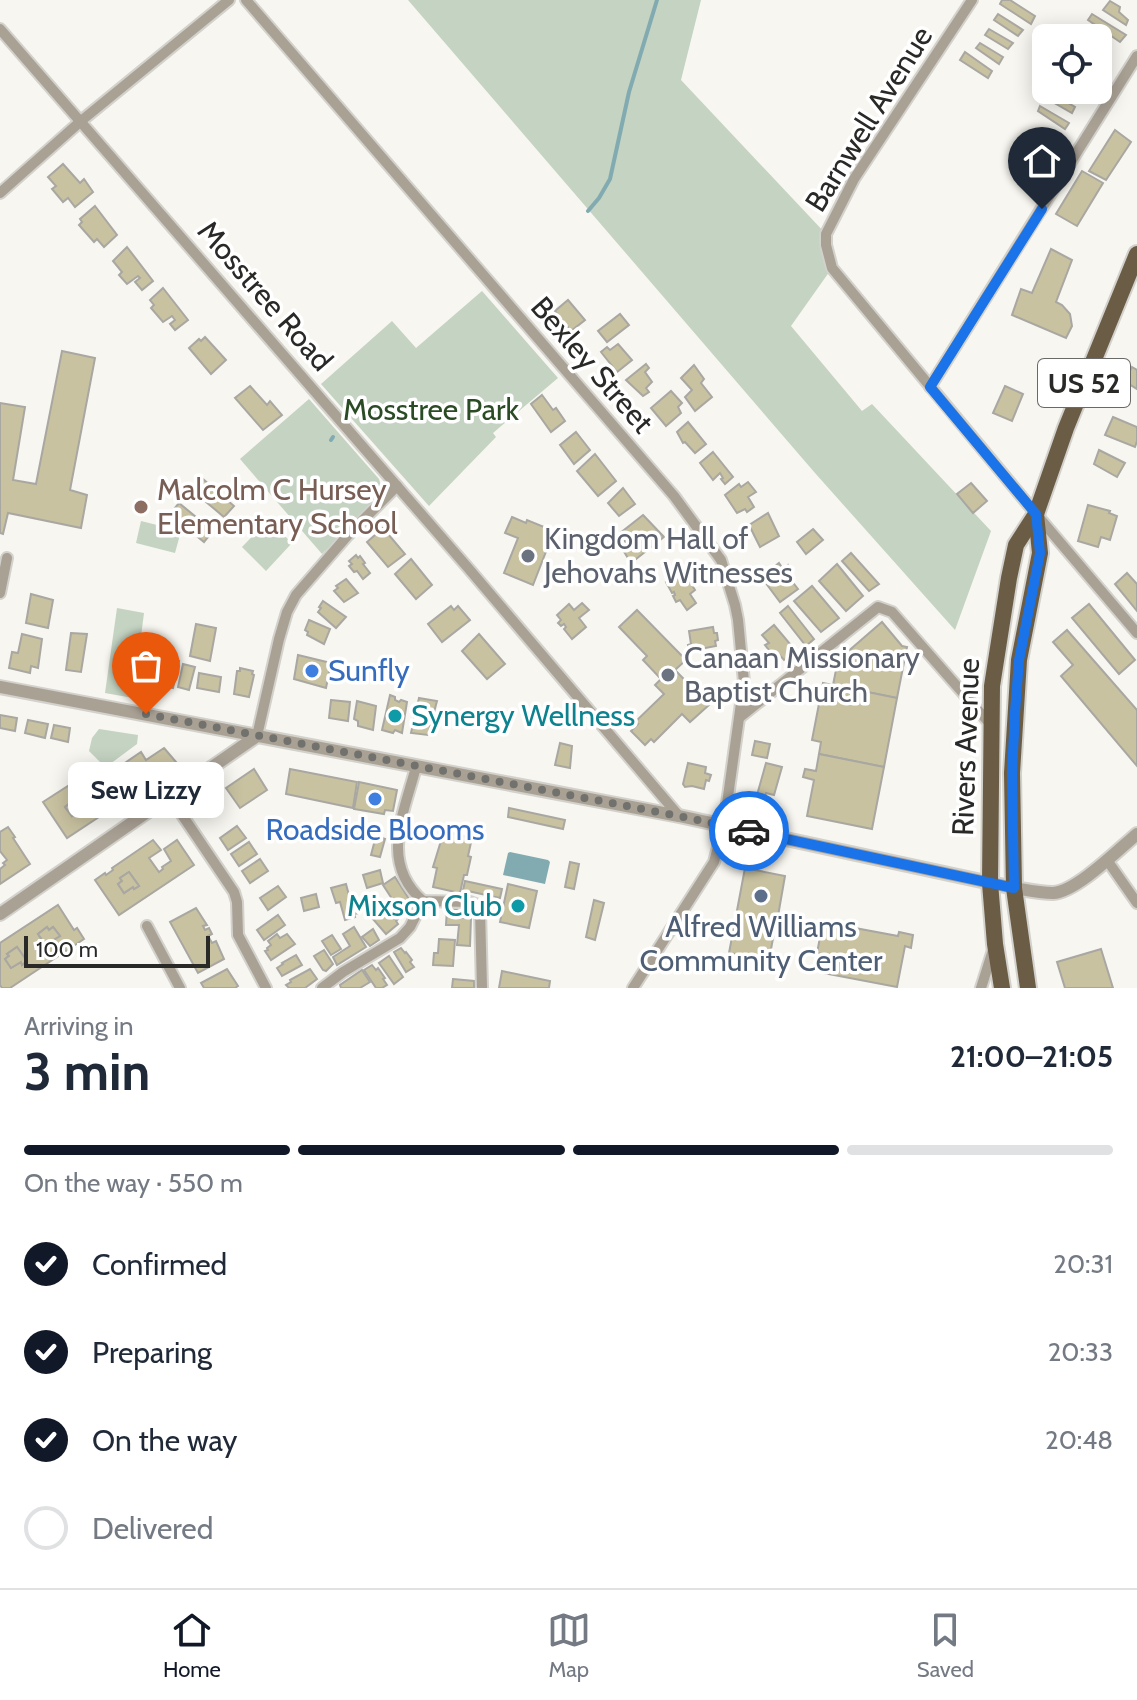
<!DOCTYPE html>
<html lang="en">
<head>
<meta charset="utf-8">
<style>
	:root { --surface:#fff; --page:#f2f2f3; --text:#1f2937; --muted:#747a83; --line:#e0e1e3; --accent:#111827 }
	body { margin:0; font-family:Cabin,sans-serif; background:var(--page); color:var(--text); height:100vh; display:flex; flex-direction:column; font-size:30px; white-space:nowrap }
	* { box-sizing:border-box; margin:0 }
	p { font-size:26px; color:var(--muted) }
	.icon { flex:none; width:44px; height:44px; fill:none; stroke:currentColor; stroke-width:2; stroke-linecap:round; stroke-linejoin:round }
	.map { position:relative; height:988px; overflow:hidden }
	.panel { display:flex; flex-direction:column; background:var(--surface); flex:1 }
	.panel>* { flex:none }
	.buttons { position:absolute; left:1032px; top:24px; display:grid; gap:16px }
	.buttons a { display:grid; place-items:center; width:80px; height:80px; border-radius:12px; background:var(--surface); box-shadow:0 4px 20px #0003; font-size:40px }
	.scale { position:absolute; left:24px; bottom:20px; width:186px; box-sizing:border-box; padding-left:8px; border:4px solid #292927; border-top:0; font-size:22px; line-height:28px; white-space:nowrap; color:#292927; -webkit-text-stroke:6px #fff; paint-order:stroke }
	.pin { position:absolute; display:grid; place-items:center; width:68px; height:68px; color:#fff; margin:-82px -34px; border-radius:50% 50% 50% 0; rotate:-45deg; box-shadow:0 0 8px #0007 }
	.pin .icon { rotate:45deg }
	.courier { position:absolute; display:grid; place-items:center; width:80px; height:80px; margin:-40px; border:6px solid #1a73e8; border-radius:50%; background:#fff; color:#222; box-shadow:0 2px 10px #0007 }
	.bubble { position:absolute; height:56px; border-radius:12px; background:var(--surface); box-shadow:0 4px 20px #0003; font-size:26px; font-weight:700; line-height:56px; text-align:center }
	.headline em { font-style:normal; font-weight:700 }
	.headline div { display:flex; flex-direction:column-reverse }
	.headline { display:flex; align-items:center; justify-content:space-between; height:136px; padding:0 24px }
	h1 { font-size:52px; font-weight:700; line-height:60px }
	.bar { display:grid; grid-template-columns:repeat(4,1fr); gap:12px 8px; align-content:center; height:96px; padding:0 24px }
	.bar i { height:10px; border-radius:6px; background:var(--line) }
	.bar .on { background:var(--accent) }
	.bar p { grid-column:span 4 }
	ol { padding:0 24px; list-style:none }
	li { display:flex; align-items:center; gap:24px; height:88px }
	li p { margin-inline-start:auto }
	li .icon { padding:8px; border-radius:50%; background:var(--accent); color:#fff; stroke-width:4 }
	li:last-child { color:var(--muted) }
	li i { width:44px; height:44px; border:4px solid var(--line); border-radius:50% }
	.dock { display:flex; justify-content:space-around; align-items:center; height:112px; border-top:2px solid var(--line); background:var(--surface); font-size:22px; color:var(--muted) }
	.dock a { display:grid; justify-items:center; gap:4px }
	.dock .on { color:var(--accent) }
	.map>svg:first-child { display:block }
	.green { fill:#c4d3c2 }
	.water { fill:#82abb1 }
	.lines { fill:none; stroke-linecap:round; stroke-linejoin:round }
	.stream { stroke:#82abb1; stroke-width:4 }
	.building { fill:#c9c2a1; stroke:#a8a7a1; stroke-width:2; fill-rule:evenodd }
	.minor-casing { stroke:#d2d1cc; stroke-width:14 }
	.tertiary-casing { stroke:#d2d1cc; stroke-width:16 }
	.primary-casing { stroke:#d2d1cc; stroke-width:20 }
	.minor { stroke:#aaa195; stroke-width:10 }
	.tertiary { stroke:#aaa195; stroke-width:12 }
	.primary { stroke:#6b5c46; stroke-width:16 }
	.done { stroke:#71716d; stroke-width:8; stroke-dasharray:0 14.4 }
	.route { stroke:#1a73e8; stroke-width:10 }
	.education-dot { fill:#8d6e63; stroke:#fff; stroke-width:3 }
	.worship-dot { fill:#6b7280; stroke:#fff; stroke-width:3 }
	.shop-dot { fill:#3f7fe0; stroke:#fff; stroke-width:3 }
	.culture-dot { fill:#0f9aa8; stroke:#fff; stroke-width:3 }
	.service-dot { fill:#5c6f8a; stroke:#fff; stroke-width:3 }
	.labels { text-anchor:middle; stroke-width:7; stroke-linejoin:round; paint-order:stroke }
	.shield { fill:#fff; stroke:#696968; stroke-width:2 }
	.shield-label { font-size:28px; font-weight:bold; fill:#292927 }
	.street-label { font-size:30px; fill:#292927; stroke:#fff }
	.park-label { font-size:30px; fill:#2a4b24; stroke:#fff }
	.education-label { font-size:30px; fill:#785e54; stroke:#fff; text-anchor:start }
	.worship-label { font-size:30px; fill:#5b616d; stroke:#fff; text-anchor:start }
	.shop-label { font-size:30px; fill:#366cbe; stroke:#fff; text-anchor:start }
	.culture-label { font-size:30px; fill:#0d838f; stroke:#fff; text-anchor:start }
	.service-label { font-size:30px; fill:#4e5e75; stroke:#fff }
</style>
</head>
<body>
<div class="map">
<svg width="1137" height="988" viewBox="0 0 1137 988">
	<rect width="100%" height="100%" fill="#f7f6f0"/>
	<g class="green">
		<path d="M408 0H701L681 80 826 234 832 268 791 326 862 411 872 404 991 531 955 630 815 473Z"/>
		<path d="M482 291 558 378 493 433 496 437 429 506 321 384 392 321 416 348Z"/>
		<path d="M309 399 379 479 382 489 380 497 322 554 240 459Z"/>
		<path d="M268 520 292 543 266 571 242 547Z"/>
		<path d="M141 521 181 531 175 553 136 543Z"/>
		<path d="M117 608 144 613 133 698 105 693Z"/>
		<path d="M99 729 138 735 137 744 110 764 100 762 89 751 92 738Z"/>
	</g>
	<path class="water" d="M510 852 548 860 550 862 545 884 503 875 508 853Z"/>
	<g class="lines">
		<g class="stream">
			<path d="M588 211 599 198 610 179 629 92 657 0"/>
			<path d="M331 440 333 437"/>
		</g>
	</g>
	<g class="building">
		<path d="M1002 0H1010L1035 16 1031 24 1000 4Z"/>
		<path d="M1110 1 1120 7 1119 12 1128 20 1126 25 1103 10Z"/>
		<path d="M998 14 1023 30 1018 36 994 20Z"/>
		<path d="M1092 14 1126 35 1120 42 1088 20Z"/>
		<path d="M989 29 1013 43 1008 49 985 35Z"/>
		<path d="M980 43 1003 57 999 64 976 48Z"/>
		<path d="M965 52 992 71 988 78 960 60Z"/>
		<path d="M1042 88 1075 107 1072 113 1039 94Z"/>
		<path d="M1040 106 1069 123 1065 129 1038 111Z"/>
		<path d="M1115 130 1131 142 1106 180 1089 171Z"/>
		<path d="M63 164 80 183 84 179 93 192 75 207 68 198 63 202 52 189 56 186 48 177Z"/>
		<path d="M1082 171 1103 183 1077 226 1056 214Z"/>
		<path d="M95 206 117 235 104 247 97 239 94 242 79 225 82 222 80 219Z"/>
		<path d="M127 247 153 281 142 290 135 282 140 278 138 276 127 284 119 275 122 272 113 261Z"/>
		<path d="M1051 249 1072 260 1056 302 1062 305 1070 314 1072 326 1066 338 1012 315 1021 289 1032 293Z"/>
		<path d="M163 288 188 320 175 330 170 324 175 320 172 316 163 322 151 308 154 305 150 300Z"/>
		<path d="M568 300 585 320 571 331 555 311Z"/>
		<path d="M620 314 629 325 607 342 598 331Z"/>
		<path d="M205 337 226 360 211 374 189 348 199 339 201 341Z"/>
		<path d="M618 344 632 360 617 372 601 352 607 347 610 350Z"/>
		<path d="M62 351 95 358 70 490 87 495 81 528 8 513 3 534 0 533V403L25 407 13 480 36 484Z"/>
		<path d="M646 364 649 368 645 372 652 382 646 388 649 392 643 396 626 380Z"/>
		<path d="M694 365 704 379 701 383 712 397 695 411 685 397 692 390 681 378Z"/>
		<path d="M1132 367 1137 370V389L1124 381Z"/>
		<path d="M250 386 267 405 270 401 282 415 263 430 235 398Z"/>
		<path d="M1005 386 1023 394 1012 421 993 413Z"/>
		<path d="M671 391 682 403 678 407 681 413 666 426 651 408Z"/>
		<path d="M542 395 553 410 556 408 565 421 551 432 531 404Z"/>
		<path d="M1113 417 1137 427V441L1135 447 1105 435Z"/>
		<path d="M688 422 706 444 695 453 685 442 683 443 677 432Z"/>
		<path d="M576 432 590 450 574 464 560 445Z"/>
		<path d="M1099 450 1125 463 1117 477 1094 464Z"/>
		<path d="M713 452 733 477 725 484 721 479 723 478 720 473 713 480 700 463Z"/>
		<path d="M595 454 616 481 598 496 577 471Z"/>
		<path d="M203 479 234 506 224 517 193 491Z"/>
		<path d="M748 482 756 492 748 497 754 507 747 512 745 509 737 513 725 495 739 484 741 487Z"/>
		<path d="M971 483 987 501 973 513 957 494Z"/>
		<path d="M623 488 635 504 619 516 608 503Z"/>
		<path d="M179 503 213 531 204 542 170 514Z"/>
		<path d="M1088 505 1110 511 1109 513 1117 516 1110 540 1101 537 1098 547 1078 541Z"/>
		<path d="M768 513 779 536 760 547 749 525Z"/>
		<path d="M643 515 664 537 631 563 623 550 629 546 619 534Z"/>
		<path d="M512 517 526 523 527 520 554 531 533 585 504 573 518 538 505 533Z"/>
		<path d="M383 528 405 554 388 567 367 542Z"/>
		<path d="M813 529 823 540 806 554 797 542Z"/>
		<path d="M851 553 879 584 869 591 842 561Z"/>
		<path d="M356 555 358 558 360 556 365 563 363 564 370 573 363 579 357 571 354 572 349 566 352 564 349 561Z"/>
		<path d="M411 559 432 585 416 599 395 574Z"/>
		<path d="M779 563 783 569 788 565 792 571 787 575 798 589 780 602 765 582 769 579 765 574Z"/>
		<path d="M837 564 863 596 846 611 819 581Z"/>
		<path d="M1127 573 1137 584V611L1115 584Z"/>
		<path d="M676 575 683 585 688 579 695 590 690 594 696 603 687 610 680 600 676 602 673 596 675 595 674 592 672 593 666 582Z"/>
		<path d="M346 579 358 593 344 602 334 591 338 588 336 586Z"/>
		<path d="M812 586 839 618 821 632 794 601Z"/>
		<path d="M31 594 53 600 48 628 26 623Z"/>
		<path d="M323 601 346 617 336 628 318 612 321 608 319 607Z"/>
		<path d="M582 603 589 610 579 618 586 627 572 639 564 629 566 627 564 624 561 626 558 623 561 620 557 615 569 604 574 610Z"/>
		<path d="M1089 604 1135 660 1119 674 1072 618Z"/>
		<path d="M451 606 454 610 458 606 470 620 442 642 428 624Z"/>
		<path d="M788 606 814 639 806 646 780 613Z"/>
		<path d="M637 610 686 660 675 670 709 705 690 722 682 714 654 742 651 739 645 745 631 731 638 724 635 722 664 694 655 685 661 679 643 660 647 656 619 627Z"/>
		<path d="M309 620 330 629 324 644 307 635 308 632 305 630Z"/>
		<path d="M882 622 902 646 907 647 897 698 833 685 838 660Z"/>
		<path d="M196 624 216 628 210 661 190 656Z"/>
		<path d="M774 625 796 651 784 660 777 652 773 655 765 645 769 643 762 635Z"/>
		<path d="M713 627 714 633H717L718 640 715 641 716 646 689 651 688 645 691 644 689 631Z"/>
		<path d="M1067 630 1137 710V766L1061 676 1073 665 1053 642Z"/>
		<path d="M71 633 87 634 81 672 66 670Z"/>
		<path d="M22 634 42 639 38 668 31 666 30 673 9 668 12 652 18 653Z"/>
		<path d="M479 634 505 664 487 679 462 651Z"/>
		<path d="M298 655 331 663 326 688 294 679Z"/>
		<path d="M147 657 165 660 158 689 141 687Z"/>
		<path d="M169 658 179 661 173 688 163 686Z"/>
		<path d="M183 664 195 667 189 690 178 687Z"/>
		<path d="M240 668 253 671 252 674 254 675 249 697 234 694 237 671H240Z"/>
		<path d="M199 673 221 677 219 692 197 688Z"/>
		<path d="M823 683 897 698 884 767 819 754 821 742 812 740Z"/>
		<path d="M390 695 395 697V700L399 702 401 700 407 702 402 733 395 730 393 733 382 730Z"/>
		<path d="M419 698 437 701 428 735 411 733Z"/>
		<path d="M331 700 350 702 348 721 329 718Z"/>
		<path d="M357 701 376 706 373 730 358 726V721L354 719Z"/>
		<path d="M0 715 17 718 15 731 0 728Z"/>
		<path d="M28 720 48 724 45 738 25 733Z"/>
		<path d="M54 725 70 728 68 742 51 738Z"/>
		<path d="M755 741 770 744 767 758 752 755Z"/>
		<path d="M560 743 572 746 570 768 555 765Z"/>
		<path d="M164 748 176 762 174 763 177 766 129 797 131 799 116 809 113 805 111 807 103 795 106 793 103 789 121 777 116 769 141 752 146 760Z"/>
		<path d="M819 754 884 767 872 829 807 816 814 780 803 777 805 769 816 771Z"/>
		<path d="M688 763 706 767 705 773 711 775 709 781 706 780 704 789 692 786 685 787 683 784Z"/>
		<path d="M766 763 782 767 774 795 766 793 765 797 757 795Z"/>
		<path d="M254 769 267 790 240 808 226 788Z"/>
		<path d="M290 769 357 782 353 808 286 794Z"/>
		<path d="M82 777 105 813 67 838 43 802ZM78 795 87 809 78 816 76 813 72 816 65 807 74 800 73 798Z"/>
		<path d="M359 782 397 790 393 811 385 810 384 814 354 809Z"/>
		<path d="M743 793 753 796 749 815 739 813Z"/>
		<path d="M78 795 87 809 78 816 76 813 72 816 65 807 74 800 73 798Z"/>
		<path d="M509 808 565 820 563 829 508 817Z"/>
		<path d="M237 826 246 838 228 850 220 838Z"/>
		<path d="M8 827 15 837 13 838 30 864 0 884V869L5 865 3 863 7 860 0 851V832Z"/>
		<path d="M444 831 472 838 468 856 471 857 467 875H464L460 893 433 887 437 868 433 867Z"/>
		<path d="M376 836 385 839 380 857 371 855Z"/>
		<path d="M153 840 161 850 149 858 159 872 163 869 162 867 171 861 164 849 177 840 194 865 119 915 95 880 105 873 106 875 113 870 112 868ZM129 872 139 886 134 889 133 887 124 893 118 884 122 881 120 878Z"/>
		<path d="M249 842 257 854 239 866 231 854Z"/>
		<path d="M260 859 268 871 250 883 242 871Z"/>
		<path d="M570 862 579 864 574 889 565 887Z"/>
		<path d="M745 868 785 876 778 916 785 918 782 934 774 933 769 960 729 953Z"/>
		<path d="M380 870 383 883 367 888 363 875Z"/>
		<path d="M129 872 139 886 134 889 133 887 124 893 118 884 122 881 120 878Z"/>
		<path d="M395 877 409 899 410 902 398 908 383 885Z"/>
		<path d="M465 881 502 889 500 898 463 890Z"/>
		<path d="M346 884 350 899 354 898 359 913 354 914 355 917 345 920 340 902 336 903 331 888Z"/>
		<path d="M508 884 537 891 529 928 500 922Z"/>
		<path d="M278 886 286 897 268 910 260 898Z"/>
		<path d="M316 894 319 907 304 911 301 898Z"/>
		<path d="M594 900 604 903 595 940 586 937Z"/>
		<path d="M58 905 74 930 77 928 84 939 10 988H2L0 985V943ZM47 927 49 930 53 927 60 936 50 942 51 944 47 947 38 934ZM17 947 27 961 22 965 21 962 11 968 5 959 9 956 7 954Z"/>
		<path d="M196 908 207 925 203 926 205 930 209 928 212 934 208 936 212 943 216 941 224 959 198 973 170 922Z"/>
		<path d="M392 908 400 917 396 921 398 924 386 934 373 919 384 909 387 912Z"/>
		<path d="M447 909 460 910 459 918H471L470 946 457 945 459 925H446Z"/>
		<path d="M278 915 285 925 264 940 257 930Z"/>
		<path d="M823 922 898 936 899 932 913 935 911 948 905 946 897 987 823 973 826 955 817 953Z"/>
		<path d="M47 927 49 930 53 927 60 936 50 942 51 944 47 947 38 934Z"/>
		<path d="M354 927 366 947 337 965 333 957 350 946 343 934Z"/>
		<path d="M373 929 379 940 370 946 362 937Z"/>
		<path d="M277 934 280 938 287 934 295 944 271 960 265 951 268 950 267 948 271 945 268 941Z"/>
		<path d="M332 935 341 949 331 955 322 941Z"/>
		<path d="M439 939 455 940 453 966 433 965 434 953H438Z"/>
		<path d="M17 947 27 961 22 965 21 962 11 968 5 959 9 956 7 954Z"/>
		<path d="M401 948 405 953 406 952 412 960 410 962 414 967 406 972 394 952Z"/>
		<path d="M1101 949 1113 988H1065L1057 962Z"/>
		<path d="M324 950 333 964 326 971 323 970 314 956Z"/>
		<path d="M296 955 302 965 282 976 277 968 283 964 282 963Z"/>
		<path d="M389 956 403 977 394 984 379 963Z"/>
		<path d="M372 965 376 970 378 968 385 978 383 979 387 985 382 988H376L364 970Z"/>
		<path d="M227 969 238 986 235 988H204L201 983Z"/>
		<path d="M310 969 317 979 305 988H289L286 985 291 982 290 980Z"/>
		<path d="M362 970 370 982 360 988H341L340 985Z"/>
		<path d="M502 971 550 981 549 988H499Z"/>
		<path d="M453 979 474 981V988H452Z"/>
	</g>
	<g class="lines">
		<defs>
			<g id="minor">
				<path d="M246 0 674 496 721 560 735 605 738 620 744 682 724 825 714 862 633 988"/>
				<path d="M972 0 854 179 826 234V245L832 268 1036 514 1137 633"/>
				<path d="M0 29 469 569 679 816"/>
				<path d="M0 193 81 121 229 0"/>
				<path d="M930 387 1137 56"/>
				<path d="M0 593 7 558"/>
				<path d="M740 717 878 607 892 612 991 725"/>
				<path d="M257 736 279 639 287 612 296 595 348 535 397 486"/>
				<path d="M416 767C404 813 379 863 423 901L470 902 478 905 480 910 482 988"/>
				<path d="M170 797 234 892 237 902 238 935 266 988"/>
				<path d="M1107 860 1137 903"/>
				<path d="M147 926 180 988"/>
				<path d="M322 988 343 972 400 938 410 927 423 901"/>
				<path d="M981 988 993 950"/>
			</g>
			<g id="tertiary">
				<path d="M0 687 679 816 1014 888C1026 890 1040 893 1053 893 1076 892 1118 850 1137 834"/>
				<path d="M0 914 257 736"/>
			</g>
			<g id="primary">
				<path d="M1002 988 995 944 990 883 992 686 1009 578 1016 545 1036 514 1066 428 1137 254"/>
				<path d="M1028 988 1014 888 1012 773 1019 660 1040 553 1036 514"/>
			</g>
		</defs>
		<use href="#minor" class="minor-casing"/>
		<use href="#tertiary" class="tertiary-casing"/>
		<use href="#primary" class="primary-casing"/>
		<use href="#minor" class="minor"/>
		<use href="#tertiary" class="tertiary"/>
		<use href="#primary" class="primary"/>
	</g>
	<g class="lines">
		<path class="done" d="M146 714 679 816 749 831"/>
		<path class="route" d="M749 831 1014 888 1012 773 1015 712 1019 660 1040 553 1036 514 930 387 1042 209"/>
	</g>
	<circle class="education-dot" cx="141" cy="507" r="8"/>
	<g class="worship-dot">
		<circle cx="528" cy="556" r="8"/>
		<circle cx="668" cy="675" r="8"/>
	</g>
	<g class="shop-dot">
		<circle cx="312" cy="671" r="8"/>
		<circle cx="375" cy="799" r="8"/>
	</g>
	<g class="culture-dot">
		<circle cx="395" cy="716" r="8"/>
		<circle cx="518" cy="906" r="8"/>
	</g>
	<circle class="service-dot" cx="761" cy="896" r="8"/>
	<g class="labels">
		<rect class="shield" x="1038" y="359" width="92" height="48" rx="6"/>
		<g class="shield-label">
			<text x="1084" y="393">US 52</text>
		</g>
		<g class="street-label">
			<text transform="translate(869 119) rotate(-58)" y="10">Barnwell Avenue</text>
			<text transform="translate(265 296) rotate(49)" y="10">Mosstree Road</text>
			<text transform="translate(592 365) rotate(49)" y="10">Bexley Street</text>
			<text transform="translate(966 747) rotate(-88)" y="10">Rivers Avenue</text>
		</g>
		<g class="park-label">
			<text x="431" y="420">Mosstree Park</text>
		</g>
		<g class="education-label">
			<text x="157" y="500">Malcolm C Hursey<tspan x="157" dy="34">Elementary School</tspan></text>
		</g>
		<g class="worship-label">
			<text x="544" y="549">Kingdom Hall of<tspan x="544" dy="34">Jehovahs Witnesses</tspan></text>
			<text x="684" y="668">Canaan Missionary<tspan x="684" dy="34">Baptist Church</tspan></text>
		</g>
		<g class="shop-label">
			<text x="328" y="681">Sunfly</text>
			<text x="375" y="840" text-anchor="middle">Roadside Blooms</text>
		</g>
		<g class="culture-label">
			<text x="411" y="726">Synergy Wellness</text>
			<text x="502" y="916" text-anchor="end">Mixson Club</text>
		</g>
		<g class="service-label">
			<text x="761" y="937">Alfred Williams<tspan x="761" dy="34">Community Center</tspan></text>
		</g>
	</g>
</svg>
<div class="buttons">
<a><svg class="icon" aria-label="locate" viewBox="0 0 24 24"><circle cx="12" cy="12" r="6"/><path d="M12 2v4M12 18v4M2 12h4M18 12h4"/></svg></a>
</div>
<div class="scale">100 m</div>
<div class="pin" style="left:146px;top:714px;background:#ea580c"><svg class="icon" aria-label="bag" viewBox="0 0 24 24"><path d="M5 8h14l-1 12H6zM9 8a3 3 0 0 1 6 0"/></svg></div>
<div class="pin" style="left:1042px;top:209px;background:#1f2937"><svg class="icon" aria-label="home" viewBox="0 0 24 24"><path d="M3 11l9-7 9 7M6 9v11h12V9"/></svg></div>
<div class="courier" style="left:749px;top:831px"><svg class="icon" aria-label="car" viewBox="0 0 24 24"><path d="M5 17H2v-5l4-1 3-4h7l3 4 3 1v5h-3M9 17h6M6 11h13"/><circle cx="7" cy="17" r="2"/><circle cx="17" cy="17" r="2"/></svg></div>
<div class="bubble" style="left:68px;top:762px;width:156px">Sew Lizzy</div>
</div>
<section class="panel">
<div class="headline"><div><h1>3 min</h1><p>Arriving in</p></div><em>21:00–21:05</em></div>
<div class="bar"><i class="on"></i><i class="on"></i><i class="on"></i><i></i><p>On the way · 550 m</p></div>
<ol>
<li><svg class="icon" aria-label="check" viewBox="0 0 24 24"><path d="M5 12l5 5 9-10"/></svg>Confirmed<p>20:31</p></li>
<li><svg class="icon" aria-label="check" viewBox="0 0 24 24"><path d="M5 12l5 5 9-10"/></svg>Preparing<p>20:33</p></li>
<li><svg class="icon" aria-label="check" viewBox="0 0 24 24"><path d="M5 12l5 5 9-10"/></svg>On the way<p>20:48</p></li>
<li><i></i>Delivered</li>
</ol>
</section>
<nav class="dock">
<a class="on"><svg class="icon" aria-label="home" viewBox="0 0 24 24"><path d="M3 11l9-7 9 7M6 9v11h12V9"/></svg>Home</a>
<a><svg class="icon" aria-label="map" viewBox="0 0 24 24"><path d="M3 6l6-2 6 2 6-2v14l-6 2-6-2-6 2zM9 4v14M15 6v14"/></svg>Map</a>
<a><svg class="icon" aria-label="saved" viewBox="0 0 24 24"><path d="M7 4h10v16l-5-4-5 4z"/></svg>Saved</a>
</nav>
</body>
</html>
